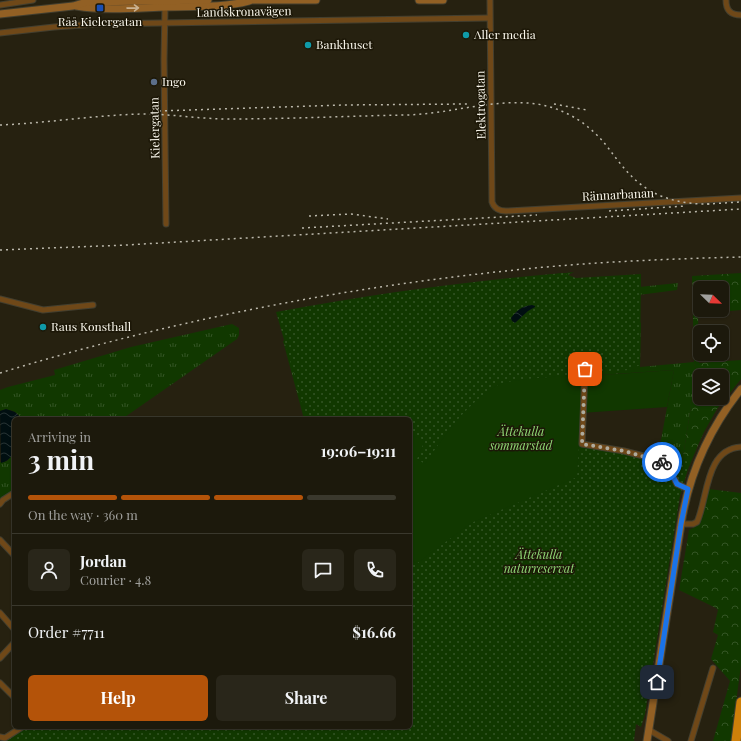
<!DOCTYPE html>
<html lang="en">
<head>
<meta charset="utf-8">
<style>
	:root { --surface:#1c190c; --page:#29261a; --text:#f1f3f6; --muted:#a0a09d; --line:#3a382d; --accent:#b45309 }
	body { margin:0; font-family:"Playfair Display",serif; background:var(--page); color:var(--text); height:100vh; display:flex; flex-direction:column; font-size:15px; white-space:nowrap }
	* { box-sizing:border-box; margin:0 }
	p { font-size:13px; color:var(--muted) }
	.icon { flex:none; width:22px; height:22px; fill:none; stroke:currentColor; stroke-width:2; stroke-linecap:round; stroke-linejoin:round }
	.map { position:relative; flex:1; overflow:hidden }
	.side { position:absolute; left:12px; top:417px; width:400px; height:312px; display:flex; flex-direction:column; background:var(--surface); border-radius:6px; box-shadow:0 1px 3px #0004,0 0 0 1px var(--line) }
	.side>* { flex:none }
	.needle { width:26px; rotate:113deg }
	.controls { position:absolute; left:693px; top:281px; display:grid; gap:8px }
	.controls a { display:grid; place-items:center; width:36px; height:36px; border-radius:6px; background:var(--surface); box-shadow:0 1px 3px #0004,0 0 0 1px var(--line); font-size:20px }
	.pin { position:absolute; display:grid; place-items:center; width:34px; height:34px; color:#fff; margin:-17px; border-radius:8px; box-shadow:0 2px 6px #0006 }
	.courier { position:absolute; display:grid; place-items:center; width:40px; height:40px; margin:-20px; border:3px solid #1a73e8; border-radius:50%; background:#fff; color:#222; box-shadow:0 1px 5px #0007 }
	.head em { font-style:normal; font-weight:700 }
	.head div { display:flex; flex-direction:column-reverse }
	.head { display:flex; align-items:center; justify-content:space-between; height:68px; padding:0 16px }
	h1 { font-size:26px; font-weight:700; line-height:30px }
	.bar { display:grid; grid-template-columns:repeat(4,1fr); gap:6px 4px; align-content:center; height:48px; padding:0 16px }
	.bar i { height:5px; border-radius:3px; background:var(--line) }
	.bar .current { background:var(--accent) }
	.bar p { grid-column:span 4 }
	.line { display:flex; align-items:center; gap:10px; padding:0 16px; border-top:1px solid var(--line) }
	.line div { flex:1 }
	.round { display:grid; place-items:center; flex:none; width:42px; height:42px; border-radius:6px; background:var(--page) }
	.primary-button { display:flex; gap:8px; margin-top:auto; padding:8px 16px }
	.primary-button a { flex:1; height:46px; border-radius:6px; background:var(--accent); color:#fff; font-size:16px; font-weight:700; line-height:46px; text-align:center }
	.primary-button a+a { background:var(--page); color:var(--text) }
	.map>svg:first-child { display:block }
	.grass { fill:url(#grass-tufts) }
	.forest { fill:url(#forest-crowns); fill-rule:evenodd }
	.park { fill:url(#park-dots) }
	.garden { fill:#113800 }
	.water { fill:url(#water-waves) }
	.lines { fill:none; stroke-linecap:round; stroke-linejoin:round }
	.minor-casing { stroke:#433f2f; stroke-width:7 }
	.secondary-casing { stroke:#433f2f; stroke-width:9 }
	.motorway-casing { stroke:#433f2f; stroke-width:11 }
	.minor { stroke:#6f4818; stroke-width:5 }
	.secondary { stroke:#926024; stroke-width:7 }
	.motorway { stroke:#ce800a; stroke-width:9 }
	.rail { stroke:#bbb8ab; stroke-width:1.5; stroke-dasharray:2 4; stroke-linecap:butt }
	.oneway { stroke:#cab291 }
	.done { stroke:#aeab9e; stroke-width:4; stroke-dasharray:0 7.2 }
	.route { stroke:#1a73e8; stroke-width:5 }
	.transit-dot { fill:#1a4fb4; stroke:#1c1707; stroke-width:1.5 }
	.culture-dot { fill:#0f9aa8; stroke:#1c1707; stroke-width:1.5 }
	.service-dot { fill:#5c6f8a; stroke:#1c1707; stroke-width:1.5 }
	.labels { text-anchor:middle; stroke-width:3; stroke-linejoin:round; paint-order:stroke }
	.street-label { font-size:12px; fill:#f8f5ea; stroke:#1c1707 }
	.poi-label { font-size:12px; fill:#f8f5ea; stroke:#1c1707; text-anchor:start }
	.park-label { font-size:12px; font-style:italic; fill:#90d976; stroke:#1c1707 }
</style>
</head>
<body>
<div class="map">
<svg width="741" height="741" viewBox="0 0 741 741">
	<defs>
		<pattern id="grass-tufts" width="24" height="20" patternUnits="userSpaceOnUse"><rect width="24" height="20" fill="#113800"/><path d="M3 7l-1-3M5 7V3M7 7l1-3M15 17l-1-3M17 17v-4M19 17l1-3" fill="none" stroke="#345525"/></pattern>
		<pattern id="forest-crowns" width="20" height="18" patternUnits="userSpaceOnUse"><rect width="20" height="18" fill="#113800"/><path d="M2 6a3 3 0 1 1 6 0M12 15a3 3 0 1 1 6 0" fill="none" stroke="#345525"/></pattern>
		<pattern id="park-dots" width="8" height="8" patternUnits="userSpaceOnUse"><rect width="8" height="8" fill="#113800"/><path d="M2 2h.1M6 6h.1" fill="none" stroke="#345525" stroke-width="1.8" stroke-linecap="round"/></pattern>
		<pattern id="water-waves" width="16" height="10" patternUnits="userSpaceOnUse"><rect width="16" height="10" fill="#010f11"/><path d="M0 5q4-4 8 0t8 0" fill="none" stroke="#273334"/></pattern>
	</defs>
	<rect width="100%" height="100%" fill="#262110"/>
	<g class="grass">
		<path d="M574 272 566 276 590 292 678 283 677 290 608 299 641 323 640 367 694 362 696 374 680 476 664 459 658 456 674 370 583 376 441 287Z"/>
		<path d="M232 324 239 328V335L237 339 122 419H22C16 411 9 408 0 411V390L8 387 55 375 54 370 131 347Z"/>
		<path d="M14 452V491L0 500V462L7 461Z"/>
	</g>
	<g class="forest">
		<path d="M741 273V310L698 314 699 363 741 360V379L717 409 704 432 699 443 683 481 680 476 696 374 694 362 692 276ZM700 288H722V310H700ZM700 376H722V398H700Z"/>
		<path d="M288 339 311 419H304L283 341Z"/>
		<path d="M709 489 741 493V665L731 741H713L730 681 711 659 718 635 713 632 718 610 716 608 679 590 689 530 700 524Z"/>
	</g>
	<path class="park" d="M563 273 576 278 641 274 640 365 629 370 586 373 584 441 690 462 680 496 645 714 641 727 636 724 634 741H5L26 727H410V419H307L276 312C371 294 467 281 563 273Z"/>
	<path class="garden" d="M674 370 667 407 581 413 577 477 471 523 416 564 410 557V435L425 440 417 459 425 464C445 435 465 405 496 386 511 378 556 377 574 376 608 375 641 372 674 370Z"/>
	<g class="water">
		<path d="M532 305 535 306V307L528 311 515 323 512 321 511 318C517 310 522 306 532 305Z"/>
		<path d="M6 409 15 412 22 419H14C14 433 20 459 1 463L0 411Z"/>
	</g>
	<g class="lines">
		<defs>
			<g id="minor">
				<path d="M490 0 492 202C494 208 499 211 506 211L741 198"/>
				<path d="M726 0C726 10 730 15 741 15"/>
				<path d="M0 5 33 0"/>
				<path d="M165 7 164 59 166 224"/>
				<path d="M0 33 54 27 96 24 489 18"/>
				<path d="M0 299 43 310 93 305"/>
				<path d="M585 369 582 444 624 451 659 460 667 465 677 484 688 489"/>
				<path d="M0 504 3 500 14 493"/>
				<path d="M681 524H693L697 522C708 498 705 449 741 447"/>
				<path d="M0 540 14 555"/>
				<path d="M0 613 14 629"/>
				<path d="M0 658 14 643"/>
				<path d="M0 683 14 697"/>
				<path d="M649 730 668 741"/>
				<path d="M0 737 5 738 22 727"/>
				<path d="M691 741 713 668"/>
			</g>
			<g id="secondary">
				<path d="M245 0H316"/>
				<path d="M419 0H443"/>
				<path d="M76 6C106 11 136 8 166 7 194 6 222 8 249 1"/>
				<path d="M0 14 73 6 87 2 208 0"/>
				<path d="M647 741 681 524C689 474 709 429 741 389"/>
			</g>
			<path id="motorway" d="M736 741 741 702"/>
		</defs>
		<use href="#minor" class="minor-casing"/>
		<use href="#secondary" class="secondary-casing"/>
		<use href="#motorway" class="motorway-casing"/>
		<use href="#minor" class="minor"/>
		<use href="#secondary" class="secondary"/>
		<use href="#motorway" class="motorway"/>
		<g class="rail">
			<path d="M554 104 587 110"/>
			<path d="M159 111 343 105 467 104"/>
			<path d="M0 125C48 123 95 115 143 114 172 114 200 119 229 119 288 119 347 116 406 115 450 114 494 98 537 104 567 109 591 125 609 149 618 161 627 173 639 183 660 200 687 205 713 204"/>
			<path d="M707 204 741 202"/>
			<path d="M609 211 685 206"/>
			<path d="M309 216 351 214 388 219"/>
			<path d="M302 228 537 215"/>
			<path d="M0 250 126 245 741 209"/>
			<path d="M0 373C168 321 340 288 515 270 590 262 665 259 741 257"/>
		</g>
	</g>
	<defs><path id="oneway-shaft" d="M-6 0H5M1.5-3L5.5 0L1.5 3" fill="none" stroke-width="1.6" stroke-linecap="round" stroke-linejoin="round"/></defs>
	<use class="oneway" href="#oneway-shaft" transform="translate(133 8) rotate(-1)"/>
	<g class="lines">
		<path class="done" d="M585 369 582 444 624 451 662 462"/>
		<path class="route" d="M657 682 681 524 688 489 677 484 667 465 662 462"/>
	</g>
	<rect class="transit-dot" x="96" y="4" width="8" height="8" rx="2"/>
	<g class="culture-dot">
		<circle cx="466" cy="35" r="4"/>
		<circle cx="308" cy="45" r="4"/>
		<circle cx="43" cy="327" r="4"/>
	</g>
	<circle class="service-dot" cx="154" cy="82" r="4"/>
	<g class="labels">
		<g class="street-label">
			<text transform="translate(244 12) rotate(-1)" y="4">Landskronavägen</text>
			<text transform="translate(481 105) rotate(-91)" y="4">Elektrogatan</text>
			<text transform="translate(155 128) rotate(-91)" y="4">Kielergatan</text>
			<text transform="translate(618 195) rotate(-3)" y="4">Rännarbanan</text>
		</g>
		<g class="poi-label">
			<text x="100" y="26" text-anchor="middle">Råå Kielergatan</text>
			<text x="474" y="39">Aller media</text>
			<text x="316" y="49">Bankhuset</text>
			<text x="162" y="86">Ingo</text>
			<text x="51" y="331">Raus Konsthall</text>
		</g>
		<g class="park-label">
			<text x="521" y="436">Ättekulla<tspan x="521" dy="14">sommarstad</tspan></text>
			<text x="539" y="559">Ättekulla<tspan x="539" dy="14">naturreservat</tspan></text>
		</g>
	</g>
</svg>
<div class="controls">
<a><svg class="needle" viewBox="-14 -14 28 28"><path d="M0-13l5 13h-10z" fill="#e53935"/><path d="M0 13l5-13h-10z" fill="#a0a09d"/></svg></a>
<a><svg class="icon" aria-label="locate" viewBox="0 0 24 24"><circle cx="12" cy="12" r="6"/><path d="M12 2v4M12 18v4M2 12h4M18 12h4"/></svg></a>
<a><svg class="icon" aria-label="layers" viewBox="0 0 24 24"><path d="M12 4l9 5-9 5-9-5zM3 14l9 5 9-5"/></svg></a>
</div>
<div class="pin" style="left:585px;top:369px;background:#ea580c"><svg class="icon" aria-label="bag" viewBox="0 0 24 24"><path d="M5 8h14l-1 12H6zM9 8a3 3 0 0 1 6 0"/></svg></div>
<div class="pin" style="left:657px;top:682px;background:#1f2937"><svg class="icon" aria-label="home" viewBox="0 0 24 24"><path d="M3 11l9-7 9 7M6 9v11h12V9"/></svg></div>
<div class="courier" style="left:662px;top:462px"><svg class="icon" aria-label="bike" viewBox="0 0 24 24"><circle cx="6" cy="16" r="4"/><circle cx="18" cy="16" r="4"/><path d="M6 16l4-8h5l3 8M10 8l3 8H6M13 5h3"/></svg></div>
<section class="side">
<div class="head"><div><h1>3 min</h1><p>Arriving in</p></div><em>19:06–19:11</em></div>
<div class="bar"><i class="current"></i><i class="current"></i><i class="current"></i><i></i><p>On the way · 360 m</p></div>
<div class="line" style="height:72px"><a class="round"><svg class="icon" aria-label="person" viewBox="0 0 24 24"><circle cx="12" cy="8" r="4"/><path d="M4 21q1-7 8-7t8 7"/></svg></a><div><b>Jordan</b><p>Courier · 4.8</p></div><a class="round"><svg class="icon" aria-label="chat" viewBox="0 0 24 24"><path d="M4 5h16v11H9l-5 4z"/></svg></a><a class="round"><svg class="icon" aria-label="phone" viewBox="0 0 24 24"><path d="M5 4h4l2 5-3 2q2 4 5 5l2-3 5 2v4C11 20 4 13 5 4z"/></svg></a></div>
<div class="line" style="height:52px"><div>Order #7711</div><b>$16.66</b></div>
<div class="primary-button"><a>Help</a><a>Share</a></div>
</section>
</div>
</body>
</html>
